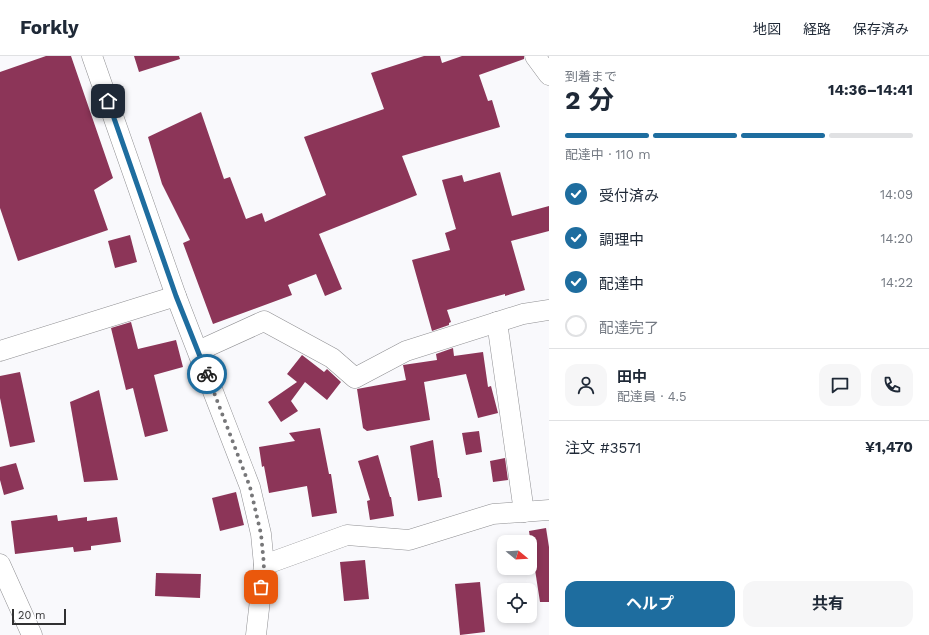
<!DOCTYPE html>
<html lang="ja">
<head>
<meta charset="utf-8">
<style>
	:root { --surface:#fff; --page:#f6f6f7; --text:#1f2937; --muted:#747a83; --line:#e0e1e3; --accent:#1e6d9f }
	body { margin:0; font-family:"Work Sans","Noto Sans JP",sans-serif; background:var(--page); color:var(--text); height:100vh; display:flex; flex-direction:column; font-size:15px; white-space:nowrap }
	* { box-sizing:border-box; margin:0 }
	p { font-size:13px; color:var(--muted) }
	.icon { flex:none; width:22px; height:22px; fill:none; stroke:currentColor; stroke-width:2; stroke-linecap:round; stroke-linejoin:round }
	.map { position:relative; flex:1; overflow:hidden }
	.side { display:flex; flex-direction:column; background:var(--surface); width:380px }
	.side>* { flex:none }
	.needle { width:26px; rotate:108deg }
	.controls { position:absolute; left:497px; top:479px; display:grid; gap:8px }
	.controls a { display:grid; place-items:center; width:40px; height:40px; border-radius:8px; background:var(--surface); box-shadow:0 2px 6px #0003; font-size:20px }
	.scale { position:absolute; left:12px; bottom:10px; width:54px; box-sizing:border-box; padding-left:4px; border:2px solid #313132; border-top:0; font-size:11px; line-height:14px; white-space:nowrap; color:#313132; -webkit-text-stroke:3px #f9f9fc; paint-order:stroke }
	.pin { position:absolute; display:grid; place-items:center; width:34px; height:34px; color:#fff; margin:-17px; border-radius:8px; box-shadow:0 2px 6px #0006 }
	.courier { position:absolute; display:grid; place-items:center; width:40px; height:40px; margin:-20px; border:3px solid #1e6d9f; border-radius:50%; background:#fff; color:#222; box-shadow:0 1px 5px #0007 }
	.head em { font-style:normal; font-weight:700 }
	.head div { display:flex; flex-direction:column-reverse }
	.head { display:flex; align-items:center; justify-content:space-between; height:68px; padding:0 16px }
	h1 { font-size:26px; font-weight:700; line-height:30px }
	.bar { display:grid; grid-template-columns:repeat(4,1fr); gap:6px 4px; align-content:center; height:48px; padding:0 16px }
	.bar i { height:5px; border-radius:3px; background:var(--line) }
	.bar .active { background:var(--accent) }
	.bar p { grid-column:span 4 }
	.line { display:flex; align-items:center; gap:10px; padding:0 16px; border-top:1px solid var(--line) }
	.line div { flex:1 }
	.round { display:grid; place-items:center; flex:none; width:42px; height:42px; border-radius:12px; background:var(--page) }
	ol { padding:0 16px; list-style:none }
	li { display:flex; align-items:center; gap:12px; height:44px }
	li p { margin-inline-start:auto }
	li .icon { padding:4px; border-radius:50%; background:var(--accent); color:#fff; stroke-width:4 }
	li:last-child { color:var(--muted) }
	li i { width:22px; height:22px; border:2px solid var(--line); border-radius:50% }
	.button { display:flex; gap:8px; margin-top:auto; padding:8px 16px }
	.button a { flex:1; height:46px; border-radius:12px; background:var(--accent); color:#fff; font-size:16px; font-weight:700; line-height:46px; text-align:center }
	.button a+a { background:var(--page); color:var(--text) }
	header { display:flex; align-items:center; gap:24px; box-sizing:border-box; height:56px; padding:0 20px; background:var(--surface); border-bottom:1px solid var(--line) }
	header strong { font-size:19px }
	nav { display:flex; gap:22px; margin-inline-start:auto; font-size:14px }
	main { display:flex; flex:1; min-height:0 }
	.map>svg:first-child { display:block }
	.building { fill:#8c3558 }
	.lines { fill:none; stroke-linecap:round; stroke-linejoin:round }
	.minor-casing { stroke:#8f8f92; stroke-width:21 }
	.minor { stroke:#fff; stroke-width:20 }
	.done { stroke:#777779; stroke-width:4; stroke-dasharray:0 7.2 }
	.route { stroke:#1e6d9f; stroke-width:5 }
</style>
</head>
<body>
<header>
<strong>Forkly</strong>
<nav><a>地図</a><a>経路</a><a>保存済み</a></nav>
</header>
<main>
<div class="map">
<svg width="549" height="579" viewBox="0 0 549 579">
	<rect width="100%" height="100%" fill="#f9f9fc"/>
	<g class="building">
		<path d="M46 0H71L113 122 94 134 108 174 18 205 0 152V16Z"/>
		<path d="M134 0H179L180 3 139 16Z"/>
		<path d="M424 0H440L442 7 462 0H524V3L479 19 488 45 492 44 500 71 402 100 417 139 319 178 342 233 325 240 316 218 288 229 292 239 213 268 183 187 190 184 162 128 148 81 201 56 224 123 230 121 246 163 262 157 265 166 326 139 304 81 384 53 371 17Z"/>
		<path d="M500 116 512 160 549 150V175L511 185 525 234 505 240V238L447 254 451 266 449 267V269L432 275 412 204 450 194 445 177 456 173 442 124 462 119 464 126Z"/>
		<path d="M130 179 137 206 115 212 108 185Z"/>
		<path d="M131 266 138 293 176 284 183 311 154 319 168 375 145 381 133 332 126 334 111 272Z"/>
		<path d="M453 292 454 300 483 296 488 331 491 330 498 357 478 362 466 318 424 326 430 364 367 375 363 372 357 333 406 324 403 309 437 304 436 298Z"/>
		<path d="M302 299 324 316 327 313 341 326 327 344 305 326 291 345 298 355 281 366 268 346 297 326 287 318Z"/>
		<path d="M20 316 35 386 10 391 0 342V320Z"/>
		<path d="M99 334 118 424 84 426 70 346Z"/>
		<path d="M320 372 329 418H331L337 457 312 461 307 430 269 437 264 410 262 411 259 391 295 385 289 377Z"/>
		<path d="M479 375 482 396 466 399 462 377Z"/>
		<path d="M433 384 438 422H439L442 441 418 445 410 390Z"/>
		<path d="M378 399 390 441H391L394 460 370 464 367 445 370 444 358 405Z"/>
		<path d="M505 402 508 424 493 426 490 405Z"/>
		<path d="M16 407 24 433 4 439 0 424V411Z"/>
		<path d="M236 436 244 469 220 475 212 442Z"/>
		<path d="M57 459 58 465 87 461V465L117 461 121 486 91 490V494L74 496 73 491 15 498 11 465Z"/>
		<path d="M546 472 549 491V546H540L529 475Z"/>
		<path d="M365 504 369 543 344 545 340 506Z"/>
		<path d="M156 517 201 518 200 542 155 540Z"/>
		<path d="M480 526 485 576 460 579 455 528Z"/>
	</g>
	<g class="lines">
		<defs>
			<g id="minor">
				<path d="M92 0 176 240 250 431 261 478 264 509 256 579"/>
				<path d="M535 0 549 19"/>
				<path d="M497 266 524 456"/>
				<path d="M0 295 176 240"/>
				<path d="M198 295 264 265 332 302 355 322 406 295 523 258 549 254"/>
				<path d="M0 508 32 579"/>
				<path d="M264 509 347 479 409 484 493 458 549 454"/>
			</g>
		</defs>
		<use href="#minor" class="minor-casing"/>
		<use href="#minor" class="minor"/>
	</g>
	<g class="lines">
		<path class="done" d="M207 318 250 431 261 478 264 509 261 531"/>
		<path class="route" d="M108 45 176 240 207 318"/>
	</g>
</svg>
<div class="controls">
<a><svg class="needle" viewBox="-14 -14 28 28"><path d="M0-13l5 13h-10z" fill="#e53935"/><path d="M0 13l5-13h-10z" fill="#747a83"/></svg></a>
<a><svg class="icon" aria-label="locate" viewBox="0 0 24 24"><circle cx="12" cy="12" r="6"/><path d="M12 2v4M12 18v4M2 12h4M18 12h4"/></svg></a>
</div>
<div class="scale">20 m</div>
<div class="pin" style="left:261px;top:531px;background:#ea580c"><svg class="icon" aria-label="bag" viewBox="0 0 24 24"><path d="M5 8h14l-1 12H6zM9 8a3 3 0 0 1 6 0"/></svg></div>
<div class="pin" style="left:108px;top:45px;background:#1f2937"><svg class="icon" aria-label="home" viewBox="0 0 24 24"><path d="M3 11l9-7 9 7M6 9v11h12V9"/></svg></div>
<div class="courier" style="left:207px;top:318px"><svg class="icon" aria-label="bike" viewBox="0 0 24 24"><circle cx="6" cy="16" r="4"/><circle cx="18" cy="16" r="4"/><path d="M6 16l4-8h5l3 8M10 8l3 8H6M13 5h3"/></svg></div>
</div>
<section class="side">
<div class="head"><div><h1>2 分</h1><p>到着まで</p></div><em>14:36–14:41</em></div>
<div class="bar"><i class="active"></i><i class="active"></i><i class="active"></i><i></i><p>配達中 · 110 m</p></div>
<ol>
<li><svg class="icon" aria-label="check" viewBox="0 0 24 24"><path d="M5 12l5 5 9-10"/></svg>受付済み<p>14:09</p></li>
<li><svg class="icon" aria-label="check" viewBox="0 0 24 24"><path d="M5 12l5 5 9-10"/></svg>調理中<p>14:20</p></li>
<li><svg class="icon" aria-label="check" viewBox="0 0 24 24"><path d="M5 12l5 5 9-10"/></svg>配達中<p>14:22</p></li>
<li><i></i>配達完了</li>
</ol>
<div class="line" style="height:72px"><a class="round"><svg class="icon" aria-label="person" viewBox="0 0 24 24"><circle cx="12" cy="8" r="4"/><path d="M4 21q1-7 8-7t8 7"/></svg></a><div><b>田中</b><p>配達員 · 4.5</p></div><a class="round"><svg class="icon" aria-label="chat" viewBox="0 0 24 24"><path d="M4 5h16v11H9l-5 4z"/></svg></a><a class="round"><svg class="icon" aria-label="phone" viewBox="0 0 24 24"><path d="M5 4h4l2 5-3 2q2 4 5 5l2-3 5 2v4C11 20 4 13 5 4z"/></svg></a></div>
<div class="line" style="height:52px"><div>注文 #3571</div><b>¥1,470</b></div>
<div class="button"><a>ヘルプ</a><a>共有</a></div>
</section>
</main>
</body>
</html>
